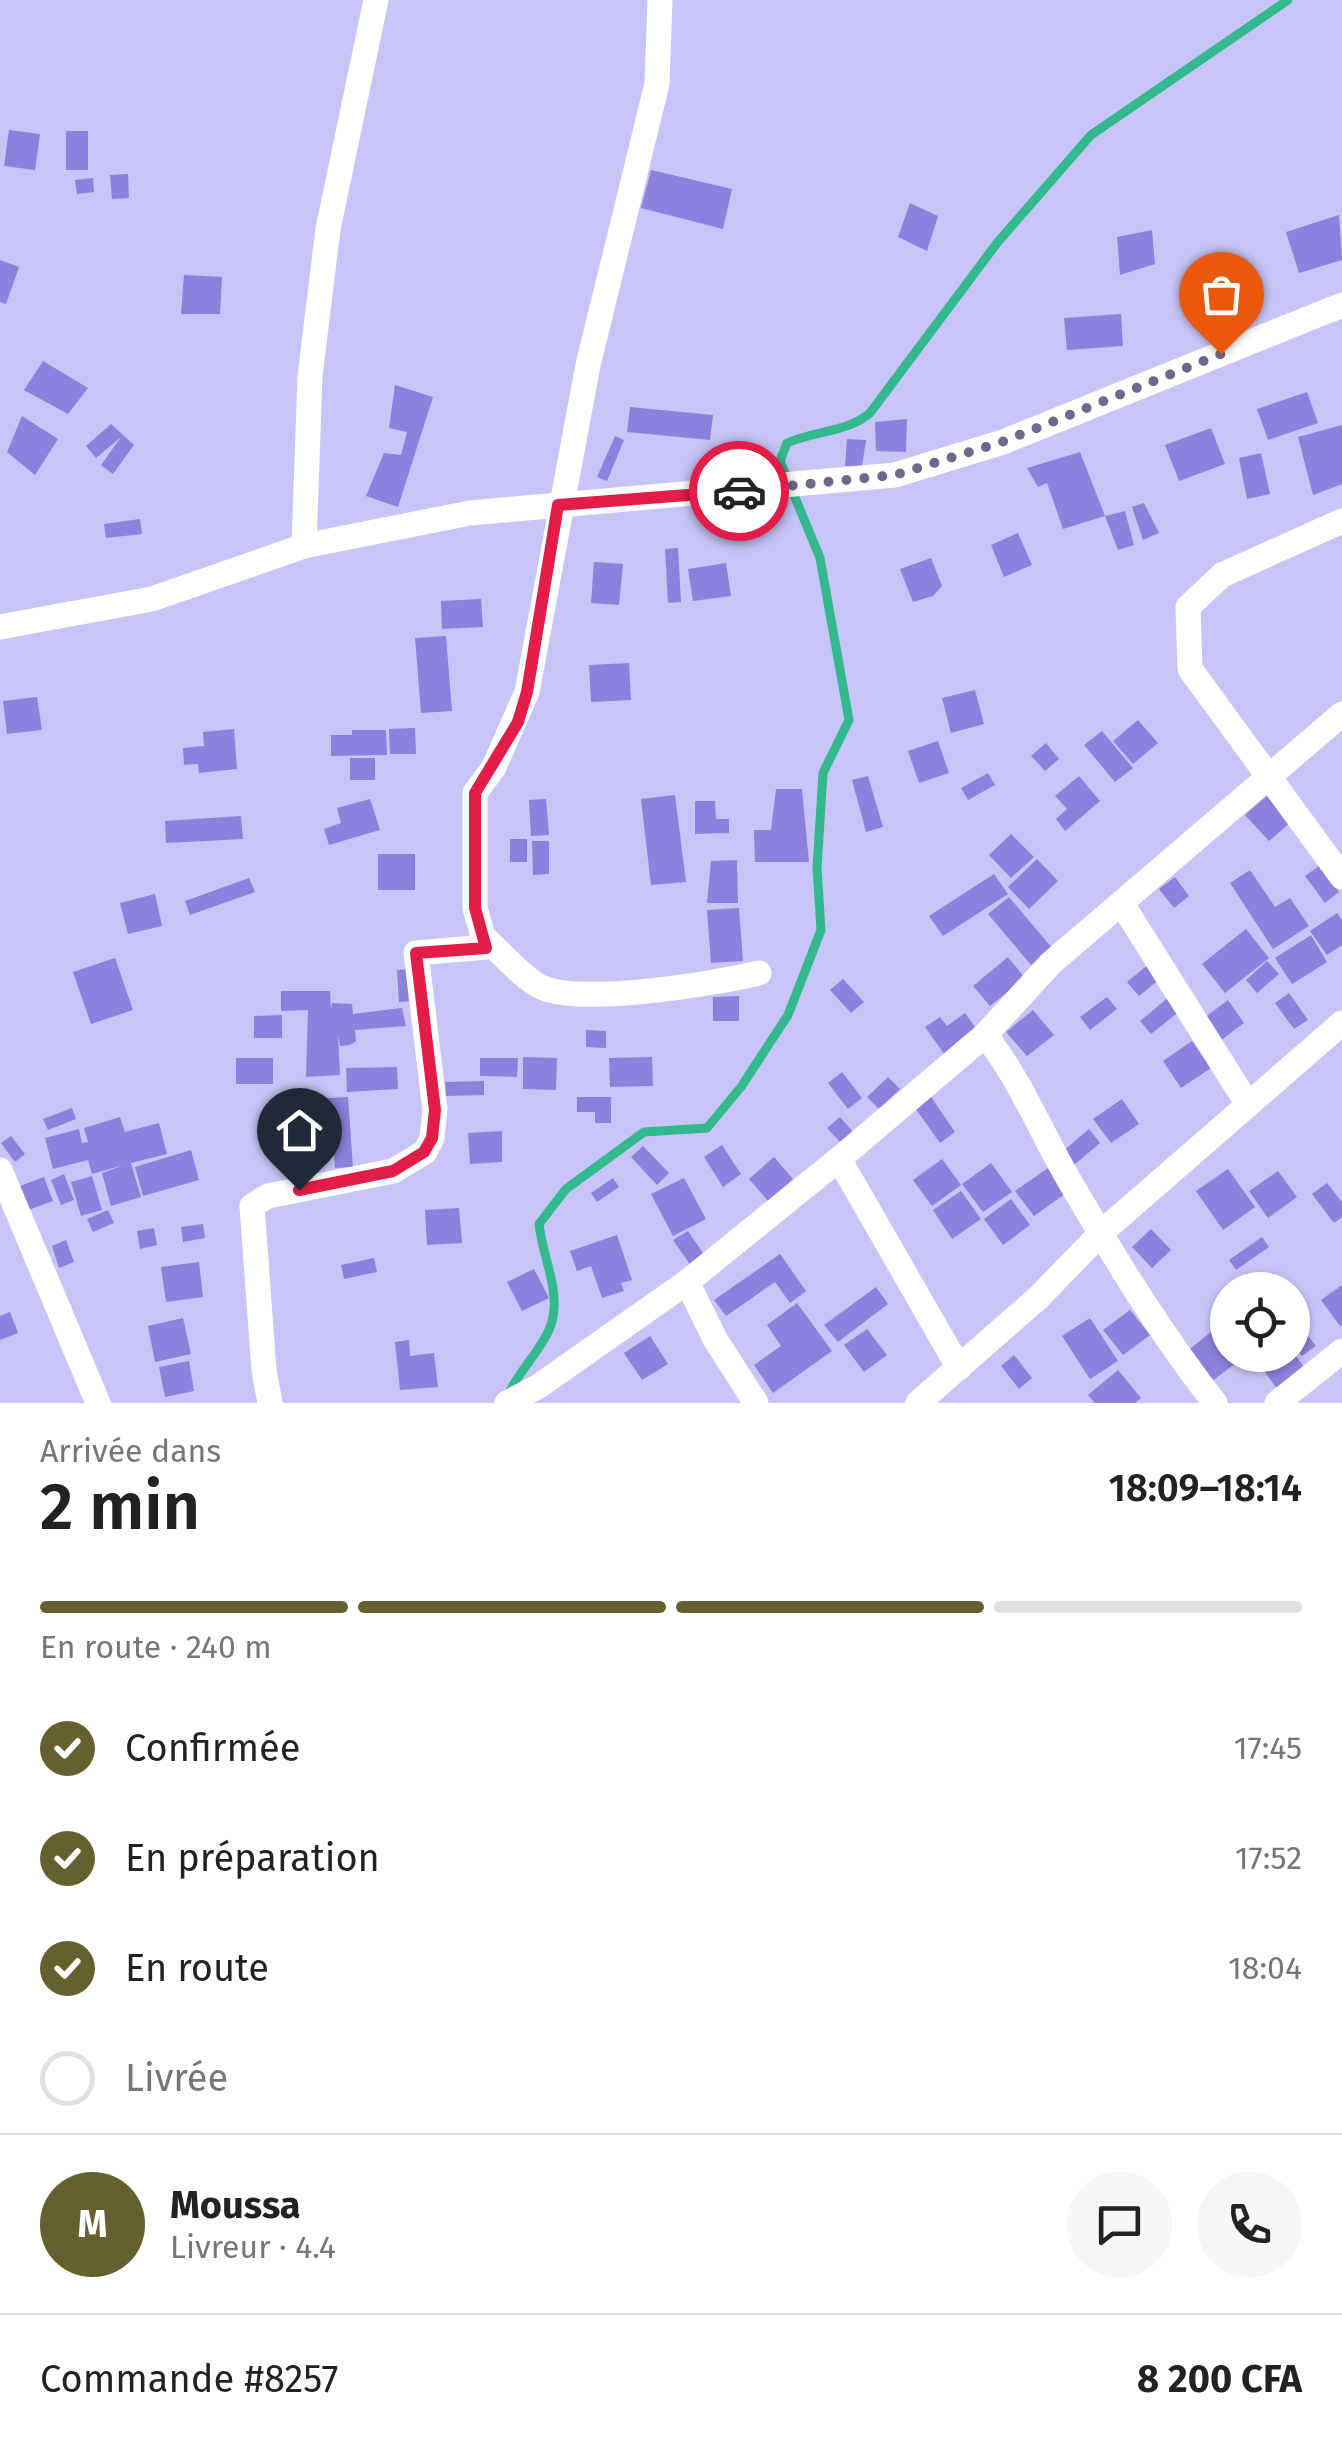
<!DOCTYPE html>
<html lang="fr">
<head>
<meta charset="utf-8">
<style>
	:root { --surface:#fff; --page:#f6f6f6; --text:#222; --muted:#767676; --line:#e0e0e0; --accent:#64612e }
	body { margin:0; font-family:"Fira Sans",sans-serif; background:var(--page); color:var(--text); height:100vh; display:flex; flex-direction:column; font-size:38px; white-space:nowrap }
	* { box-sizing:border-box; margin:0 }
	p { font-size:32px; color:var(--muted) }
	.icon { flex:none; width:55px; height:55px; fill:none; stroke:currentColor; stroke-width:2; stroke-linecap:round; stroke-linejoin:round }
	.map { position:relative; height:1403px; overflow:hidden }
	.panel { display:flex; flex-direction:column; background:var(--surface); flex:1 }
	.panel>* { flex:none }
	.controls { position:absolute; left:1210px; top:1272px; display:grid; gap:20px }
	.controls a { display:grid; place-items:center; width:100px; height:100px; border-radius:50%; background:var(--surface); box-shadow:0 2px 8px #0004; font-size:50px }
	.pin { position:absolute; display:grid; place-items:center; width:85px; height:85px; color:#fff; margin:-102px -42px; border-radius:50% 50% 50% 0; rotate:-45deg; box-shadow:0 0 10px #0007 }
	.pin .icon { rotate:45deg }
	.courier { position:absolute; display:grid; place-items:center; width:100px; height:100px; margin:-50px; border:8px solid #e11d48; border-radius:50%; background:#fff; color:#222; box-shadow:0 2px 12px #0007 }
	.summary em { font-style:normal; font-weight:600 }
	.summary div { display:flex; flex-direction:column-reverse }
	.summary { display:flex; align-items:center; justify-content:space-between; height:170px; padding:0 40px }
	h1 { font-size:65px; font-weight:600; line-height:75px }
	.bar { display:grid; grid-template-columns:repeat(4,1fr); gap:15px 10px; align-content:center; height:120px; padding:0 40px }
	.bar i { height:12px; border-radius:8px; background:var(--line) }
	.bar .on { background:var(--accent) }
	.bar p { grid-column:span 4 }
	.line { display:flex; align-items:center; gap:25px; padding:0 40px; border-top:2px solid var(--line) }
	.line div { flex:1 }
	.round { display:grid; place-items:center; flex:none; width:105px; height:105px; border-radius:52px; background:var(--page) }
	ol { padding:0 40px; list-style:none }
	li { display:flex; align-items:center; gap:30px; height:110px }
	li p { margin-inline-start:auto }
	li .icon { padding:10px; border-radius:50%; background:var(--accent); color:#fff; stroke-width:4 }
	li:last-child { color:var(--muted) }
	li i { width:55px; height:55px; border:5px solid var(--line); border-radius:50% }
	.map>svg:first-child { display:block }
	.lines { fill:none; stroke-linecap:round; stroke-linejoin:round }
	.stream { stroke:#33b98d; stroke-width:9 }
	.building { fill:#8a82dc }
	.street { stroke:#fff; stroke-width:25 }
	.done { stroke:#6b6a8c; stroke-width:10; stroke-dasharray:0 18 }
	.route { stroke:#e11d48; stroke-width:12 }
</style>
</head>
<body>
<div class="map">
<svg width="1342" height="1403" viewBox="0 0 1342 1403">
	<rect width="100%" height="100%" fill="#c7c5f7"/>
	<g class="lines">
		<path class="stream" d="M509 1393C520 1369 549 1342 553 1317 559 1288 542 1254 539 1224L566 1189 644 1132 707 1128 741 1087 788 1015 821 930 817 868 823 773 849 720 820 558 780 461 787 443C814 431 848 432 870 413L997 243 1091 135 1288 0"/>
	</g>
	<g class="building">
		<path d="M9 130 40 134 35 170 4 166Z"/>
		<rect x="66" y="131" width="22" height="39"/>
		<path d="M651 170 732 189 723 229 641 208Z"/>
		<path d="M128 174 129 198 112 199 110 175Z"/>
		<path d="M93 178 94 192 77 194 75 180Z"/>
		<path d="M910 203 938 216 927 251 898 237Z"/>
		<path d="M1339 215 1342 260 1299 273 1286 232Z"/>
		<path d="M1152 230 1155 264 1120 275 1117 237Z"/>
		<path d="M0 260 19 267 6 304 0 302Z"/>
		<path d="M184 275 222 277 220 314H181Z"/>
		<path d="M1121 314 1123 346 1067 350 1064 318Z"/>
		<path d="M43 361 88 388 68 414 24 390Z"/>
		<path d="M395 385 433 397 398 507 366 496 384 453 401 455 407 432 389 428Z"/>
		<path d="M1307 392 1318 423 1268 440 1257 409Z"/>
		<path d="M630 407 713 415 710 440 627 432Z"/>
		<path d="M22 416 58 439 35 475 7 452Z"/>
		<path d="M907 419 906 452 876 451 875 422Z"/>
		<path d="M111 424 134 445 113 474 101 465 121 437 96 458 86 446Z"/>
		<path d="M1342 425V484L1313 495 1298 437Z"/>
		<path d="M1211 428 1225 464 1179 481 1165 445Z"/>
		<path d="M615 436 624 440 607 481 597 477Z"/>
		<path d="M847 439 866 440 862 466H845Z"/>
		<path d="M1080 452 1105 516 1063 529 1047 483 1038 487 1027 468Z"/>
		<path d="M1261 453 1270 494 1247 499 1239 458Z"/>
		<path d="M1144 503 1159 533 1143 540 1132 507Z"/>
		<path d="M1125 511 1134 545 1118 550 1105 516Z"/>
		<path d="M140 519 142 534 106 538 104 524Z"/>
		<path d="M1018 533 1032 565 1004 577 991 545Z"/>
		<path d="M678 548 681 602 668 603 665 549Z"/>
		<path d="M931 558 942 586 933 596 913 602 900 569Z"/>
		<path d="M594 562 623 564 619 605 591 603Z"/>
		<path d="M726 563 731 596 693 601 688 569Z"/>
		<path d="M481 599 483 627 442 629 441 601Z"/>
		<path d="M446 636 452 711 421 713 415 638Z"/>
		<path d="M629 663 631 700 591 702 589 665Z"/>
		<path d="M975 690 984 724 951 733 942 698Z"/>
		<path d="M37 697 42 730 7 734 3 701Z"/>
		<path d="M1138 720 1158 743 1133 764 1113 741Z"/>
		<path d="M415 728 416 754H390L389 729Z"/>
		<path d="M234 729 237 769 199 773 198 764 184 765 183 748 204 746 203 732Z"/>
		<path d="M352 730H386L387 755 331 756V735H352Z"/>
		<path d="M1102 731 1133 768 1115 782 1084 745Z"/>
		<path d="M938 741 949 773 919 783 908 751Z"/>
		<path d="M1046 743 1059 759 1045 771 1031 756Z"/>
		<rect x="350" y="758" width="25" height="22"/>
		<path d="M988 773 995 785 968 800 961 788Z"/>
		<path d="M868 776 883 827 866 832 852 780Z"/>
		<path d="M1079 776 1100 801 1065 831 1056 819 1067 809 1055 796Z"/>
		<path d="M776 789H802L809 862H755L754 830H771Z"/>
		<path d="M1269 794 1292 821 1269 841 1245 815Z"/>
		<path d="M675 795 686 882 651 885 641 799Z"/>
		<path d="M370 799 380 830 329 845 324 829 341 823 337 808Z"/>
		<path d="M546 799 549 835 531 836 529 800Z"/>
		<path d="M695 801H715L716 819H729V833L695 834Z"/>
		<path d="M241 816 243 839 166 843 165 821Z"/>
		<path d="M1011 834 1034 857 1011 878 989 855Z"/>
		<rect x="510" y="839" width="17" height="23"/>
		<path d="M532 841H549V874L533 875Z"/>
		<rect x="378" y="854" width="37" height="36"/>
		<path d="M1037 859 1058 881 1029 909 1008 887Z"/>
		<path d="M737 860 738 903H707L711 861Z"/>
		<path d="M1319 866 1339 892 1325 903 1305 876Z"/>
		<path d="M1250 870 1275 907 1290 898 1309 926 1273 949 1230 883Z"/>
		<path d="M994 874 1008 894 943 936 929 916Z"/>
		<path d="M1175 877 1189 896 1174 908 1159 889Z"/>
		<path d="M249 878 255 892 190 915 185 901Z"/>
		<path d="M155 894 162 926 128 934 120 903Z"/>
		<path d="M1009 897 1052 948 1031 965 988 914Z"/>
		<path d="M739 908 743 961 711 963 707 910Z"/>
		<path d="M1337 913 1342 920V945L1327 955 1310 931Z"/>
		<path d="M1246 929 1269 958 1225 993 1202 964Z"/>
		<path d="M1311 935 1327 962 1292 984 1275 958Z"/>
		<path d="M1008 957 1025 978 990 1006 973 986Z"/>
		<path d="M115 958 133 1010 91 1024 73 972Z"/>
		<path d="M1267 961 1279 974 1257 993 1246 980Z"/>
		<path d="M1149 964 1161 978 1139 996 1127 982Z"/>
		<path d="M413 969 415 1001 399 1002 397 970Z"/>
		<path d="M843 979 864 1002 851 1013 830 990Z"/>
		<path d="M281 991H330L331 1010 332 1003 352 1004 353 1014 402 1008 406 1026 355 1030 356 1041 350 1045 340 1046 338 1036 340 1075 306 1077 308 1010 281 1011Z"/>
		<path d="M1289 993 1308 1020 1294 1029 1275 1003Z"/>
		<path d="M739 996V1021H713V997Z"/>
		<path d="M1107 997 1117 1009 1090 1030 1080 1017Z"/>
		<path d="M1169 997 1180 1011 1151 1034 1140 1021Z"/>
		<path d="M1228 1000 1244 1023 1220 1041 1204 1018Z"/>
		<path d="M1033 1010 1054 1035 1027 1056 1006 1032Z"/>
		<path d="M965 1013 978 1031 945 1055 925 1027 940 1017 947 1026Z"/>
		<path d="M282 1015V1038H254V1016Z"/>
		<path d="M586 1030 606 1031V1048L586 1047Z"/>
		<path d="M1192 1041 1211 1068 1181 1088 1163 1061Z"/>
		<path d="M523 1057 557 1058 556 1090 523 1089Z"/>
		<path d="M652 1057 653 1086 610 1087 609 1058Z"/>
		<rect x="236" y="1058" width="37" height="26"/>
		<path d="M480 1058H518L517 1077 480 1076Z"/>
		<path d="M397 1067 398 1089 347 1092 346 1068Z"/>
		<path d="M842 1072 862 1098 848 1109 828 1083Z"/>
		<path d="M888 1077 900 1089 879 1109 867 1097Z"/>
		<path d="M484 1081V1095L446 1096 445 1082Z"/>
		<path d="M929 1094 955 1132 940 1143 913 1105Z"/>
		<path d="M348 1097 353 1167 335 1168 332 1130 315 1131 313 1099Z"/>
		<path d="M577 1097H611V1123H595V1112H577Z"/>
		<path d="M1122 1099 1139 1124 1111 1143 1093 1119Z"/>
		<path d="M72 1108 76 1119 48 1130 43 1119Z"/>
		<path d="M120 1117 125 1132 159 1123 167 1154 131 1163 141 1197 111 1206 102 1173 124 1165 92 1174 88 1160 53 1169 45 1138 79 1129 82 1143 88 1142 84 1128Z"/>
		<path d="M840 1117 854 1133 842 1144 827 1128Z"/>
		<path d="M1089 1129 1100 1143 1074 1165 1063 1151Z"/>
		<path d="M502 1131V1162L470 1164 468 1133Z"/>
		<path d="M11 1136 25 1154 15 1162 1 1143Z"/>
		<path d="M722 1145 741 1174 723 1187 704 1157Z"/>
		<path d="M643 1146 669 1173 657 1185 631 1157Z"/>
		<path d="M191 1150 199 1180 143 1196 135 1167Z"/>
		<path d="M774 1157 793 1179 768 1201 749 1179Z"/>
		<path d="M942 1159 961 1185 932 1206 913 1180Z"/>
		<path d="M991 1163 1012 1192 983 1212 962 1184Z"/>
		<path d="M1051 1166 1069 1191 1034 1216 1015 1191Z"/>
		<path d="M1228 1169 1255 1207 1223 1230 1196 1191Z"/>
		<path d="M1278 1171 1297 1197 1268 1218 1249 1191Z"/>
		<path d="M64 1174 74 1200 61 1205 51 1180Z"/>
		<path d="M92 1176 102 1210 81 1216 71 1182Z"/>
		<path d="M44 1177 53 1201 28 1210 20 1186Z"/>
		<path d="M613 1178 619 1187 597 1202 591 1193Z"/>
		<path d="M684 1178 706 1219 673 1236 651 1194Z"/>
		<path d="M1327 1183 1342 1202V1217L1334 1223 1312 1194Z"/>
		<path d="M961 1191 981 1219 952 1239 933 1210Z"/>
		<path d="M1011 1199 1030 1225 1003 1245 984 1219Z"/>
		<path d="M459 1208 462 1243 427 1245 425 1210Z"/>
		<path d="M108 1210 114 1223 93 1232 87 1219Z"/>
		<path d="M203 1224 205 1238 183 1242 181 1227Z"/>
		<path d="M154 1228 157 1245 140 1249 137 1231Z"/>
		<path d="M1151 1229 1171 1250 1152 1268 1132 1247Z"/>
		<path d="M688 1231 705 1256 691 1266 673 1240Z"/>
		<path d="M617 1235 632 1280 621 1283 624 1291 602 1298 591 1266 577 1271 570 1251Z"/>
		<path d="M1262 1237 1269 1247 1236 1270 1229 1260Z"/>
		<path d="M66 1240 74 1262 59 1268 52 1246Z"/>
		<path d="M780 1254 806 1291 790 1303 775 1282 726 1316 714 1300Z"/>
		<path d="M374 1258 377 1272 344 1279 341 1265Z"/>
		<path d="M199 1262 203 1297 166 1302 161 1267Z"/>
		<path d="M534 1269 549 1298 522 1311 507 1282Z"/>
		<path d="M1342 1285V1325L1340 1326 1321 1300Z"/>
		<path d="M876 1287 888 1304 838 1342 824 1325Z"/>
		<path d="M797 1303 832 1351 773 1393 754 1365 781 1346 767 1325Z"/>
		<path d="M1130 1310 1150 1335 1123 1355 1103 1330Z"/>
		<path d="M10 1312 18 1333 0 1340V1316Z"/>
		<path d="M183 1318 191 1354 155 1362 148 1326Z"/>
		<path d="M1090 1318 1118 1361 1090 1379 1062 1336Z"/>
		<path d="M1298 1323 1316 1346 1302 1356 1292 1343V1327Z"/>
		<path d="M867 1329 887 1355 864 1372 844 1345Z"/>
		<path d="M1211 1332 1236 1363 1211 1382 1186 1352Z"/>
		<path d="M650 1336 668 1364 642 1380 624 1353Z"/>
		<path d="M409 1340 410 1356 434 1353 438 1387 400 1390 395 1342Z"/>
		<path d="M1292 1351 1305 1368 1277 1389 1264 1371Z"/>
		<path d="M1014 1355 1032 1378 1019 1389 1001 1366Z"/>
		<path d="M189 1361 194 1391 165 1397 159 1367Z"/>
		<path d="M1118 1370 1141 1398 1135 1403H1095L1088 1395Z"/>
	</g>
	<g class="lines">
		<g class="street">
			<path d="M1342 521 1222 575 1188 607 1190 669 1342 877"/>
			<path d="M304 546 310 376 328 229 376 0"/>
			<path d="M0 627 152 599 304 546 470 513 895 475 1003 442 1342 305"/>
			<path d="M1122 904 1247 1103"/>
			<path d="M487 940C503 955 520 975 539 986 574 1007 718 983 759 973"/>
			<path d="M985 1035C1020 1079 1041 1132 1069 1180 1114 1257 1160 1333 1215 1403"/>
			<path d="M839 1159 959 1368"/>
			<path d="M0 1170 98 1403"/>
			<path d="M687 1282 715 1339 756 1403"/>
			<path d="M270 1403 264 1370 252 1206 268 1196 393 1171 425 1152 432 1138 435 1110 416 953 486 947 475 908V793L494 767 527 692 588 365 657 84 660 0"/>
			<path d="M507 1403 539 1386 687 1282 839 1159 985 1035 1051 963 1342 714"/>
			<path d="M918 1403 1039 1297 1102 1232 1342 1023"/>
			<path d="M1277 1403 1342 1351"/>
		</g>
	</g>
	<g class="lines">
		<path class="done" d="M739 491 895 475 1002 442 1221 354"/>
		<path class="route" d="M299 1190 393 1171 424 1152 432 1138 435 1110 416 953 486 948 475 908V793L518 722 527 692 558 505 739 491"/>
	</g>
</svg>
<div class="controls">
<a><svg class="icon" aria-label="locate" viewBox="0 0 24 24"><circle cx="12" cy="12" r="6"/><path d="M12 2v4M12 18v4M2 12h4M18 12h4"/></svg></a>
</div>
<div class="pin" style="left:1221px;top:354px;background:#ea580c"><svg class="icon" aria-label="bag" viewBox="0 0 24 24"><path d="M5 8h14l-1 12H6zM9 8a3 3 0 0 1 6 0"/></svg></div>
<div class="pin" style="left:299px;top:1190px;background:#1f2937"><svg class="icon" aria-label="home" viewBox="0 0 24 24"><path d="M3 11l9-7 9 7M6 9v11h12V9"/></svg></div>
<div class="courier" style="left:739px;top:491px"><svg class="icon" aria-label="car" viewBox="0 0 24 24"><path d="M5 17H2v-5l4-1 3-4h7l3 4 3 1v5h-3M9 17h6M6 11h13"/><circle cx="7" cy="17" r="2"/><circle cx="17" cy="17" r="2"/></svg></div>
</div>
<section class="panel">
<div class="summary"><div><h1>2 min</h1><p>Arrivée dans</p></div><em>18:09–18:14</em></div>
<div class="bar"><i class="on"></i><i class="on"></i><i class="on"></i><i></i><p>En route · 240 m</p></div>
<ol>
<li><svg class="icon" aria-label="check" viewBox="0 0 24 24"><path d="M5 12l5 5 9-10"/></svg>Confirmée<p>17:45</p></li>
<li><svg class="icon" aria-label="check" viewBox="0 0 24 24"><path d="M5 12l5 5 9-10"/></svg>En préparation<p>17:52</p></li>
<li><svg class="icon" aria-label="check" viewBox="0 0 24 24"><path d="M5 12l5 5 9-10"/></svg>En route<p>18:04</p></li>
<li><i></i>Livrée</li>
</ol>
<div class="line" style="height:180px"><b class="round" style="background:var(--accent);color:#fff">M</b><div><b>Moussa</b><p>Livreur · 4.4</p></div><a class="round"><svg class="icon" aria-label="chat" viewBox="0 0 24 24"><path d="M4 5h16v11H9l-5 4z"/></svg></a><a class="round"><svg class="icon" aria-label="phone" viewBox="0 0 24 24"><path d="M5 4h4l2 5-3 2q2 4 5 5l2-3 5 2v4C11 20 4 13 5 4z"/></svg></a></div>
<div class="line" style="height:130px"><div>Commande #8257</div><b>8 200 CFA</b></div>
</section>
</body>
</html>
